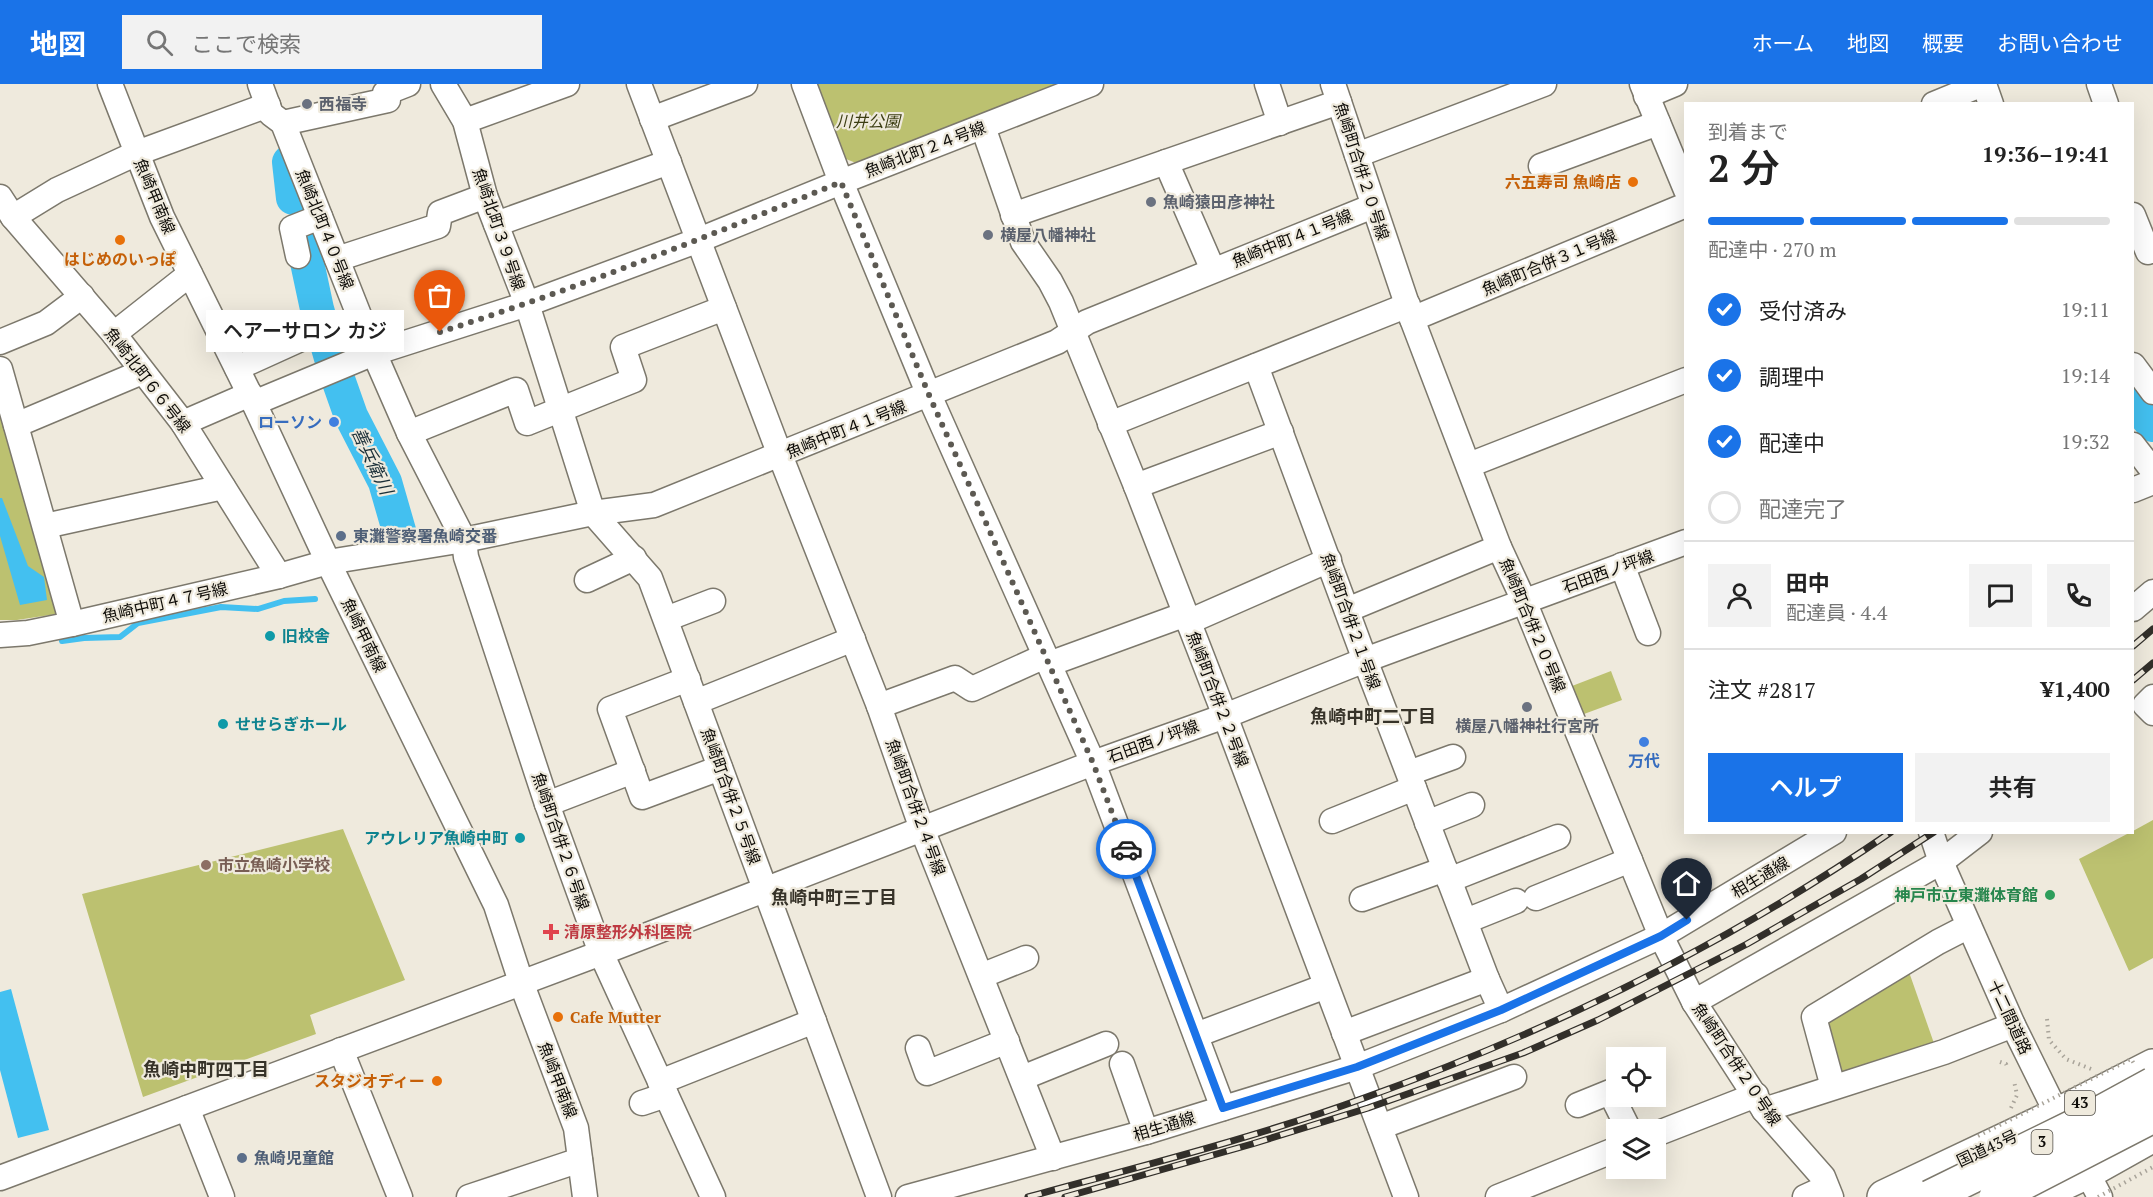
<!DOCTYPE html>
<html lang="ja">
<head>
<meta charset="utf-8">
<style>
	:root { --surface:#fff; --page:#f2f2f2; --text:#222; --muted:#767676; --line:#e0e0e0; --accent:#1a73e8 }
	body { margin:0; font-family:"PT Serif","Noto Sans JP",serif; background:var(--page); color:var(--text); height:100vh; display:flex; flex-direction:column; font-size:22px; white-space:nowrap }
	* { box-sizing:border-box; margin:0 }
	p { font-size:20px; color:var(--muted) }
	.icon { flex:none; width:33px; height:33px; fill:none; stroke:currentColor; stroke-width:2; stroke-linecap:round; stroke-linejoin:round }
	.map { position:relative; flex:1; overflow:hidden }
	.side { position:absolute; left:1684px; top:18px; width:450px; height:732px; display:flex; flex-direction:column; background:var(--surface); border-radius:0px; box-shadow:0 6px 24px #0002 }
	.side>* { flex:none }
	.tools { position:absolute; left:1606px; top:963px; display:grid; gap:12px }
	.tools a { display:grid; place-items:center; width:60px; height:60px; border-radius:0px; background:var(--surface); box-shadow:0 6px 24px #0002; font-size:30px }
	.pin { position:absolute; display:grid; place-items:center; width:51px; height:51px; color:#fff; margin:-62px -26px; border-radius:50% 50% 50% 0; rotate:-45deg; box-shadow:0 0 6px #0007 }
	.pin .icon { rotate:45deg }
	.courier { position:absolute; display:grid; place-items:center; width:60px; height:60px; margin:-30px; border:4px solid #1a73e8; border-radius:50%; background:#fff; color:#222; box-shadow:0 2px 8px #0007 }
	.bubble { position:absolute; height:42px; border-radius:0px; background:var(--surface); box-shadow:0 6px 24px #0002; font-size:20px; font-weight:600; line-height:42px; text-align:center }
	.headline em { font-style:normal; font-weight:600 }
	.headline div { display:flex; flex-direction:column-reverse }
	.headline { display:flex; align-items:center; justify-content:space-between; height:102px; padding:0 24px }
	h1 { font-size:39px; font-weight:600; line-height:45px }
	.bar { display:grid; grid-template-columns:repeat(4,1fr); gap:9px 6px; align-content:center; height:72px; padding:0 24px }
	.bar i { height:8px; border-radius:4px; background:var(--line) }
	.bar .current { background:var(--accent) }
	.bar p { grid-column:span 4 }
	.line { display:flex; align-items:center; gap:15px; padding:0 24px; border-top:2px solid var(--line) }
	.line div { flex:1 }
	.round { display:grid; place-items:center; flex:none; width:63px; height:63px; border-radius:0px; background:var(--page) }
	ol { padding:0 24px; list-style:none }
	li { display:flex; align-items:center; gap:18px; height:66px }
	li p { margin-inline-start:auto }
	li .icon { padding:6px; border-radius:50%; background:var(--accent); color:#fff; stroke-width:4 }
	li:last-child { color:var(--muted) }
	li i { width:33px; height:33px; border:3px solid var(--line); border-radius:50% }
	.primary-button { display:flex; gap:12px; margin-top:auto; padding:12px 24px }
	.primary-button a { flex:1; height:69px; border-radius:0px; background:var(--accent); color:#fff; font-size:24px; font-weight:600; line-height:69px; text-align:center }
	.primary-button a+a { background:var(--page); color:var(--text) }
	header { display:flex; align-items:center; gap:36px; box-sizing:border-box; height:84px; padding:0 30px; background:var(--accent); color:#fff }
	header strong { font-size:28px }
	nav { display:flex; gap:33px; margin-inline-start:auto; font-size:21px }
	.search { width:420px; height:54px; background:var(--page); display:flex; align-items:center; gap:15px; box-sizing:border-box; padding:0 21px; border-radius:0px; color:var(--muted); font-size:22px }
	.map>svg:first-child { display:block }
	.green { fill:#bcc170 }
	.water { fill:#43c0f0 }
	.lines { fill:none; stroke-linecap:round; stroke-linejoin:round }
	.stream { stroke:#43c0f0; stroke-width:6 }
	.river { stroke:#43c0f0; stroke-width:34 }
	.minor-casing { stroke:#7c786c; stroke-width:27 }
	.highway-casing { stroke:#7c786c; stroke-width:36 }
	.path { stroke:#a9a49a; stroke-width:4; stroke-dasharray:1.5 4.5; stroke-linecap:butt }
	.minor { stroke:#fff; stroke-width:24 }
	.highway { stroke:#fff; stroke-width:33 }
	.rail-casing { stroke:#322f2a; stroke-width:7 }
	.rail { stroke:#efeadd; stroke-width:4.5; stroke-dasharray:14; stroke-linecap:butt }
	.highway-bridge-casing { stroke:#7c786c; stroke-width:36; stroke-linecap:butt }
	.path-bridge { stroke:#a9a49a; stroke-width:4; stroke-dasharray:1.5 4.5; stroke-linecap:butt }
	.highway-bridge { stroke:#fff; stroke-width:33 }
	.done { stroke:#5c5952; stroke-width:6; stroke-dasharray:0 10.8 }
	.route { stroke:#1a73e8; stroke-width:8 }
	.worship-dot { fill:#6b7280; stroke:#efeadd; stroke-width:2 }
	.food-dot { fill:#e8710a; stroke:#efeadd; stroke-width:2 }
	.shop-dot { fill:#3f7fe0; stroke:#efeadd; stroke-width:2 }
	.service-dot { fill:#5c6f8a; stroke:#efeadd; stroke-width:2 }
	.culture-dot { fill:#0f9aa8; stroke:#efeadd; stroke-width:2 }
	.education-dot { fill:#8d6e63; stroke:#efeadd; stroke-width:2 }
	.leisure-dot { fill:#2e9e5b; stroke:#efeadd; stroke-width:2 }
	.health-dot { fill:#e0444e; stroke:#efeadd; stroke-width:2 }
	.labels { text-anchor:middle; stroke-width:4.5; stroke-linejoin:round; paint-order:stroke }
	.shield { fill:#efeadd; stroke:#514e47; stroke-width:1.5 }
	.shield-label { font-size:15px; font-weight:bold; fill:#0d0b07 }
	.worship-label { font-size:16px; font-weight:bold; fill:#5b616d; stroke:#efeadd; text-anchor:start }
	.park-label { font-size:16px; font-style:italic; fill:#3c3e13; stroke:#efeadd }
	.street-label { font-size:16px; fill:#0d0b07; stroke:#efeadd }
	.food-label { font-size:16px; font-weight:bold; fill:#c56008; stroke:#efeadd; text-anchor:end }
	.shop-label { font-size:16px; font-weight:bold; fill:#366cbe; stroke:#efeadd; text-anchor:end }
	.service-label { font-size:16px; font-weight:bold; fill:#4e5e75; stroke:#efeadd; text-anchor:start }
	.culture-label { font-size:16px; font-weight:bold; fill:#0d838f; stroke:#efeadd; text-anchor:start }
	.education-label { font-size:16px; font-weight:bold; fill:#785e54; stroke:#efeadd; text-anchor:start }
	.leisure-label { font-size:16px; font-weight:bold; fill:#27864d; stroke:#efeadd; text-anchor:end }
	.health-label { font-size:16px; font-weight:bold; fill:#be3a42; stroke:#efeadd; text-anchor:start }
	.water-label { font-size:18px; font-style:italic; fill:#1a2f38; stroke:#efeadd }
	.neighbourhood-label { font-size:18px; font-weight:bold; fill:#373329; stroke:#efeadd }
</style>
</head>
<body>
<header>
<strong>地図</strong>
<div class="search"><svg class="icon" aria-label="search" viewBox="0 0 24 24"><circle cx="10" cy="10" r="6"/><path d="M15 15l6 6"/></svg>ここで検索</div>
<nav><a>ホーム</a><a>地図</a><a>概要</a><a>お問い合わせ</a></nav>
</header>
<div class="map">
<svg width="2153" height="1113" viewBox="0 0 2153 1113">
	<rect width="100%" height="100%" fill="#efeadd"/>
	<g class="green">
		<path d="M813 0H1066L861 81 841 73Z"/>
		<path d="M0 303 63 529 17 536H0Z"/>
		<path d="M1611 587 1622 616 1584 630 1572 602Z"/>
		<path d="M2153 736V874L2129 887 2079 775 2129 749 2133 748V747Z"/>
		<path d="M343 745 405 896 310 931 316 950 143 1013 82 810Z"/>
		<path d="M1909 888 1936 965 1836 993 1822 938Z"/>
	</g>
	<g class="water">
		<path d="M0 414H2L28 482 44 493 47 516 20 521 0 452Z"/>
		<path d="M11 905 49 1046 18 1054 0 986V908Z"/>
	</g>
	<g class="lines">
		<path class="stream" d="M62 557 84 554 120 553 138 539 221 523 258 525 284 517 315 515"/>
		<g class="river">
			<path d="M289 78 293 114"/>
			<path d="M301 150 317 225 331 274"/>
			<path d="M339 298 351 332 385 398 402 457"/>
			<path d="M2133 316 2153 341"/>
		</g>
		<defs>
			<g id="minor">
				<path d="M110 0 162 133 254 319 328 478 496 821 521 898 576 1044 585 1113"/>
				<path d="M260 0 271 30 283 39 374 269 409 349 464 456 466 473 547 720 601 869 713 1113"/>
				<path d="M443 0 465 37 485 112 527 220 593 429 650 494 879 1113"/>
				<path d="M639 0 780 371 879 622 922 745 1053 1074"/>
				<path d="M804 0 841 98 929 311 1093 679 1223 1024"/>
				<path d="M1267 0 1280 39"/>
				<path d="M1333 0 1412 235 1499 463 1524 517 1661 852 1694 918 1764 1026 1823 1093 1831 1113"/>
				<path d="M1642 0 1686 106"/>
				<path d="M1984 0 1991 20"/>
				<path d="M2099 0 2106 20"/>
				<path d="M1646 12 1675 0"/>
				<path d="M1934 20 1983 0"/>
				<path d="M652 35 745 0"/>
				<path d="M465 37 567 0"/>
				<path d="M283 39 388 16 385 9 408 0"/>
				<path d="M983 43 1023 158 1050 197 1061 218 1136 402 1225 632 1406 1113"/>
				<path d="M1357 71 1544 0"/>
				<path d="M1166 78 1213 186"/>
				<path d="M1541 82 1658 39"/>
				<path d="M0 113 13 133 114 250 183 339 279 492"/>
				<path d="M1013 131 1339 18"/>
				<path d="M2133 131 2148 168"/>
				<path d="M13 133 57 106 137 69 268 21"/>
				<path d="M496 140 669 78"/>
				<path d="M298 172 292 144 320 133"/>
				<path d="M337 175 438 142 440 129 485 112"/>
				<path d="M1412 235 1686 121"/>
				<path d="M114 250 190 190"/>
				<path d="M0 258 46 239 82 212"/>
				<path d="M2133 281 2153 308"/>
				<path d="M1256 282 1365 576 1487 895 1501 926"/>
				<path d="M237 284 303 254"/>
				<path d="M0 285 72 540"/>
				<path d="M254 319 374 269 527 220 699 156 841 98 1091 0"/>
				<path d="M183 339 250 310"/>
				<path d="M1110 340 1408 221"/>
				<path d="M16 341 142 288"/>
				<path d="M409 349 516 306 527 339 634 296 623 263 724 224"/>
				<path d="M2133 361 2153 387"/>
				<path d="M1469 381 1686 296"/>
				<path d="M1136 402 1281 348"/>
				<path d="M2133 406 2153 398"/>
				<path d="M45 442 223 403"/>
				<path d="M1622 481 1648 549"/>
				<path d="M587 496 634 474"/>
				<path d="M2133 525 2153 508"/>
				<path d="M1347 526 1499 463"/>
				<path d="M666 535 713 517"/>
				<path d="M1188 538 1329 476"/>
				<path d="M0 551 28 549 72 540 279 492 328 478 464 456 593 429 654 421 1057 258 1087 238 1373 122"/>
				<path d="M1049 580 1186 530"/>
				<path d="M688 595 610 625 642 713 720 684"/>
				<path d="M2153 613 2145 621 2153 629"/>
				<path d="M696 618 853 555"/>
				<path d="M879 622 955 594 972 605 1045 572"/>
				<path d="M1409 689 1453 673"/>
				<path d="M547 720 633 687"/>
				<path d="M1332 737 1414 704"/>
				<path d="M1427 739 1472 721"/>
				<path d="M1931 748 1941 778 2013 941 2064 1044"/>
				<path d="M1449 796 1558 753"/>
				<path d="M1536 814 1630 776"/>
				<path d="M1362 815 1445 785"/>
				<path d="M1466 837 1516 817"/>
				<path d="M981 892 1026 874"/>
				<path d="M1694 918 1941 778 1980 748"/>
				<path d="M1344 949 1487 895"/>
				<path d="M1196 951 1326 902"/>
				<path d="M918 964 927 989 1007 957"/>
				<path d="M341 966 400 1113"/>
				<path d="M1122 980 1146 1048"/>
				<path d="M1022 994 1106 960"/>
				<path d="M660 998 814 937"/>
				<path d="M1833 1003 1814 933 1938 858 1969 842"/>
				<path d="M642 1019 666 1011"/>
				<path d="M1578 1021 1610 1008 1629 1046"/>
				<path d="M187 1024 222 1113"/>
				<path d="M1764 1026 1944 968 2013 941"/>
				<path d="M1380 1043 1514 993"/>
				<path d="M1656 1050 1756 1011"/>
				<path d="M2080 1075 2100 1113"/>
				<path d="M0 1094 601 869 1093 679 1225 632 1365 576 1686 458"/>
				<path d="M469 1113 580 1076"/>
				<path d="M908 1113 1146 1048 1357 983 1501 926 1661 852 1834 748"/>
				<path d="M1498 1113 1617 1065"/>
				<path d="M1805 1113 1816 1108"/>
			</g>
			<g id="highway">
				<path d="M1884 1113 2057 1031 2153 982"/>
				<path d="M2034 1113 2087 1088 2153 1051"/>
			</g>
		</defs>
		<use href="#minor" class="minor-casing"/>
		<use href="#highway" class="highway-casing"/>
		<g class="path">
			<path d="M2047 935 2049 956 2066 975 2091 985"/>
			<path d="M2000 978 2006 980 2008 985"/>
			<path d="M2011 1024 2017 1011 2014 997"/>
		</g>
		<use href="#minor" class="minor"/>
		<use href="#highway" class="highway"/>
		<defs>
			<g id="rail">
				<path d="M2133 562 2153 545"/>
				<path d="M2133 596 2153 579"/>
				<path d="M1028 1113C1141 1082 1255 1054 1364 1014 1549 948 1729 859 1891 748"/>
				<path d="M1065 1113 1252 1060 1368 1024 1523 969 1598 936 1747 860 1861 795 1934 748"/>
			</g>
		</defs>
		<use href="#rail" class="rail-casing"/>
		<use href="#rail" class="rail"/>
		<defs>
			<g id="highway-bridge">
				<path d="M1930 1113 2087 1036 2153 1000"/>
				<path d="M1996 1113 2153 1032"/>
			</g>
		</defs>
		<use href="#highway-bridge" class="highway-bridge-casing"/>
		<g class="path-bridge">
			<path d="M1978 1052 2131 975 2135 981"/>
			<path d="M2098 1113 2153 1083"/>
		</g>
		<use href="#highway-bridge" class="highway-bridge"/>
	</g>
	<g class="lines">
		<path class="done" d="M440 248C576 205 709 152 841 98L929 311 1093 679 1126 765"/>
		<path class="route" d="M1126 765 1223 1024 1357 983 1501 926 1661 852 1687 836"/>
	</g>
	<g class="worship-dot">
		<circle cx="307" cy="20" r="6"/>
		<circle cx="1151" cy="118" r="6"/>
		<circle cx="988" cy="151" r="6"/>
		<circle cx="1527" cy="623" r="6"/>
	</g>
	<g class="food-dot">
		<circle cx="1633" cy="98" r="6"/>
		<circle cx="120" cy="156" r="6"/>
		<circle cx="558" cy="933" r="6"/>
		<circle cx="437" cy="997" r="6"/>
	</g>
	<g class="shop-dot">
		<circle cx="334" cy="338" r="6"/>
		<circle cx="1644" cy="658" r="6"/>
	</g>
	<g class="service-dot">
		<circle cx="341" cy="452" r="6"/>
		<circle cx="242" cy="1074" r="6"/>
	</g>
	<g class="culture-dot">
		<circle cx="270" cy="552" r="6"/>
		<circle cx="223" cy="640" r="6"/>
		<circle cx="520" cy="754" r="6"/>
	</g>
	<circle class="education-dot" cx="206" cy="781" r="6"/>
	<circle class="leisure-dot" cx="2050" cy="811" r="6"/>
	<path class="health-dot" d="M548 839h6v6h6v6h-6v6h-6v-6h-6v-6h6z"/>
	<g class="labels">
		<g class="shield">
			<rect x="2065" y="1007" width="30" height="24" rx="4.5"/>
			<rect x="2031.5" y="1046" width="21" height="24" rx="4.5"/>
		</g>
		<g class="shield-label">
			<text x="2080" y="1024">43</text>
			<text x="2042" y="1063">3</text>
		</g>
		<g class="worship-label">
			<text x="319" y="26">西福寺</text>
			<text x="1163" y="124">魚崎猿田彦神社</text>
			<text x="1000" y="157">横屋八幡神社</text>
			<text x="1527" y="648" text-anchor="middle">横屋八幡神社行宮所</text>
		</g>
		<g class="park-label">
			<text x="868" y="43">川井公園</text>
		</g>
		<g class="street-label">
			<text transform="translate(925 65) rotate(-21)" y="6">魚崎北町２４号線</text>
			<text transform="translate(1362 87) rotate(72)" y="6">魚崎町合併２０号線</text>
			<text transform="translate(155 112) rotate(67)" y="6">魚崎甲南線</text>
			<text transform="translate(325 145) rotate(68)" y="6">魚崎北町４０号線</text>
			<text transform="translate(499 145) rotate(71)" y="6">魚崎北町３９号線</text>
			<text transform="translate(1292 154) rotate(-22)" y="6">魚崎中町４１号線</text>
			<text transform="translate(1549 178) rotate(-23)" y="6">魚崎町合併３１号線</text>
			<text transform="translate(148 296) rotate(52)" y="6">魚崎北町６６号線</text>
			<text transform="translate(846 345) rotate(-22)" y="6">魚崎中町４１号線</text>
			<text transform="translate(1608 487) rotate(-20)" y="6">石田西ノ坪線</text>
			<text transform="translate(165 518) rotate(-13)" y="6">魚崎中町４７号線</text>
			<text transform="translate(1351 537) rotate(70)" y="6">魚崎町合併２１号線</text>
			<text transform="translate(1533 541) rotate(67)" y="6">魚崎町合併２０号線</text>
			<text transform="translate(364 551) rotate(64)" y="6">魚崎甲南線</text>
			<text transform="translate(1218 615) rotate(69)" y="6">魚崎町合併２２号線</text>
			<text transform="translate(1153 657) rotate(-20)" y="6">石田西ノ坪線</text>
			<text transform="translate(731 712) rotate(70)" y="6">魚崎町合併２５号線</text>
			<text transform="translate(916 723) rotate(70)" y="6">魚崎町合併２４号線</text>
			<text transform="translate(561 757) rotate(71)" y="6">魚崎町合併２６号線</text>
			<text transform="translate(1760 793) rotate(-31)" y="6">相生通線</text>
			<text transform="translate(2010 933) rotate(65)" y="6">十二間道路</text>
			<text transform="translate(1737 980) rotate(56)" y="6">魚崎町合併２０号線</text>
			<text transform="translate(558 996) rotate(69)" y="6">魚崎甲南線</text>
			<text transform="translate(1164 1042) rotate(-17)" y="6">相生通線</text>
			<text transform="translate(1987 1064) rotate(-25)" y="6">国道43号</text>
		</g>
		<g class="food-label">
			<text x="1621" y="104">六五寿司 魚崎店</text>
			<text x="120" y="181" text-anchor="middle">はじめのいっぽ</text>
			<text x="570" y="939" text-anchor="start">Cafe Mutter</text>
			<text x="425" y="1003">スタジオディー</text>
		</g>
		<g class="shop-label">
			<text x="322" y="344">ローソン</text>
			<text x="1644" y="683" text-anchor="middle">万代</text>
		</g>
		<g class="service-label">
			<text x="353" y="458">東灘警察署魚崎交番</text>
			<text x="254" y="1080">魚崎児童館</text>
		</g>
		<g class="culture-label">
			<text x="282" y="558">旧校舎</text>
			<text x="235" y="646">せせらぎホール</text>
			<text x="508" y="760" text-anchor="end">アウレリア魚崎中町</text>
		</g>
		<g class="education-label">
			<text x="218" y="787">市立魚崎小学校</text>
		</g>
		<g class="leisure-label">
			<text x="2038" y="817">神戸市立東灘体育館</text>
		</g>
		<g class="health-label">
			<text x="564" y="854">清原整形外科医院</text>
		</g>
		<g class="water-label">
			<text transform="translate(372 377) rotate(65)" y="6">善兵衛川</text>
		</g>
		<g class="neighbourhood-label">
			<text x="1373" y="639">魚崎中町二丁目</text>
			<text x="834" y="820">魚崎中町三丁目</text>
			<text x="206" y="992">魚崎中町四丁目</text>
		</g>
	</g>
</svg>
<div class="tools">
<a><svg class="icon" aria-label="locate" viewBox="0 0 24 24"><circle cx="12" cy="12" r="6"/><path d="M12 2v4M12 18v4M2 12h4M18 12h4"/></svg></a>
<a><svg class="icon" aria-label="layers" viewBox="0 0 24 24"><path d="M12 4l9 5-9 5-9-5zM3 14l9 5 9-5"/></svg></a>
</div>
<div class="pin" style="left:440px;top:248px;background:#ea580c"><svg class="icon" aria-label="bag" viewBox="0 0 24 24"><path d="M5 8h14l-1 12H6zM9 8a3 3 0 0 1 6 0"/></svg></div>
<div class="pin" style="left:1687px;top:836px;background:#1f2937"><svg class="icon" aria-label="home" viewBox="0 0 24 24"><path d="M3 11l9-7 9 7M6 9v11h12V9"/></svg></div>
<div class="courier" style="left:1126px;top:765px"><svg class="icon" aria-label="car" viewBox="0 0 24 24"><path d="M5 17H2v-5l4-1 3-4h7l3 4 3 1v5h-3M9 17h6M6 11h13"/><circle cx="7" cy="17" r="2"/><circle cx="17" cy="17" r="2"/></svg></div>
<div class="bubble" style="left:206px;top:226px;width:198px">ヘアーサロン カジ</div>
<section class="side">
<div class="headline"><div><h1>2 分</h1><p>到着まで</p></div><em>19:36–19:41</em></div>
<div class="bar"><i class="current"></i><i class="current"></i><i class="current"></i><i></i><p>配達中 · 270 m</p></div>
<ol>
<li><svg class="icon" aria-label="check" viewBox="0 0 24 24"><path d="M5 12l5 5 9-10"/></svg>受付済み<p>19:11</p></li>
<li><svg class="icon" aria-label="check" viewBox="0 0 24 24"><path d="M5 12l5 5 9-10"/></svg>調理中<p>19:14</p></li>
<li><svg class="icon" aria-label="check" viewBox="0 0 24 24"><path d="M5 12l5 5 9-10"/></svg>配達中<p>19:32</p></li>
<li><i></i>配達完了</li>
</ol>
<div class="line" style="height:108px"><a class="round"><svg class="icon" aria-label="person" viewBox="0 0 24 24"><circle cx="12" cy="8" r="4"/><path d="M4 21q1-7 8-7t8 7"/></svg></a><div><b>田中</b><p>配達員 · 4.4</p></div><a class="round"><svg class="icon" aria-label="chat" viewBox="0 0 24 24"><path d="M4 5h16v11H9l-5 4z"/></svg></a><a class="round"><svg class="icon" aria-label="phone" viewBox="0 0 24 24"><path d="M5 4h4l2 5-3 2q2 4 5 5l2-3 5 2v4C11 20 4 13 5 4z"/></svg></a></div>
<div class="line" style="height:78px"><div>注文 #2817</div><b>¥1,400</b></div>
<div class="primary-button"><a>ヘルプ</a><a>共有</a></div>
</section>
</div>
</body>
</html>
